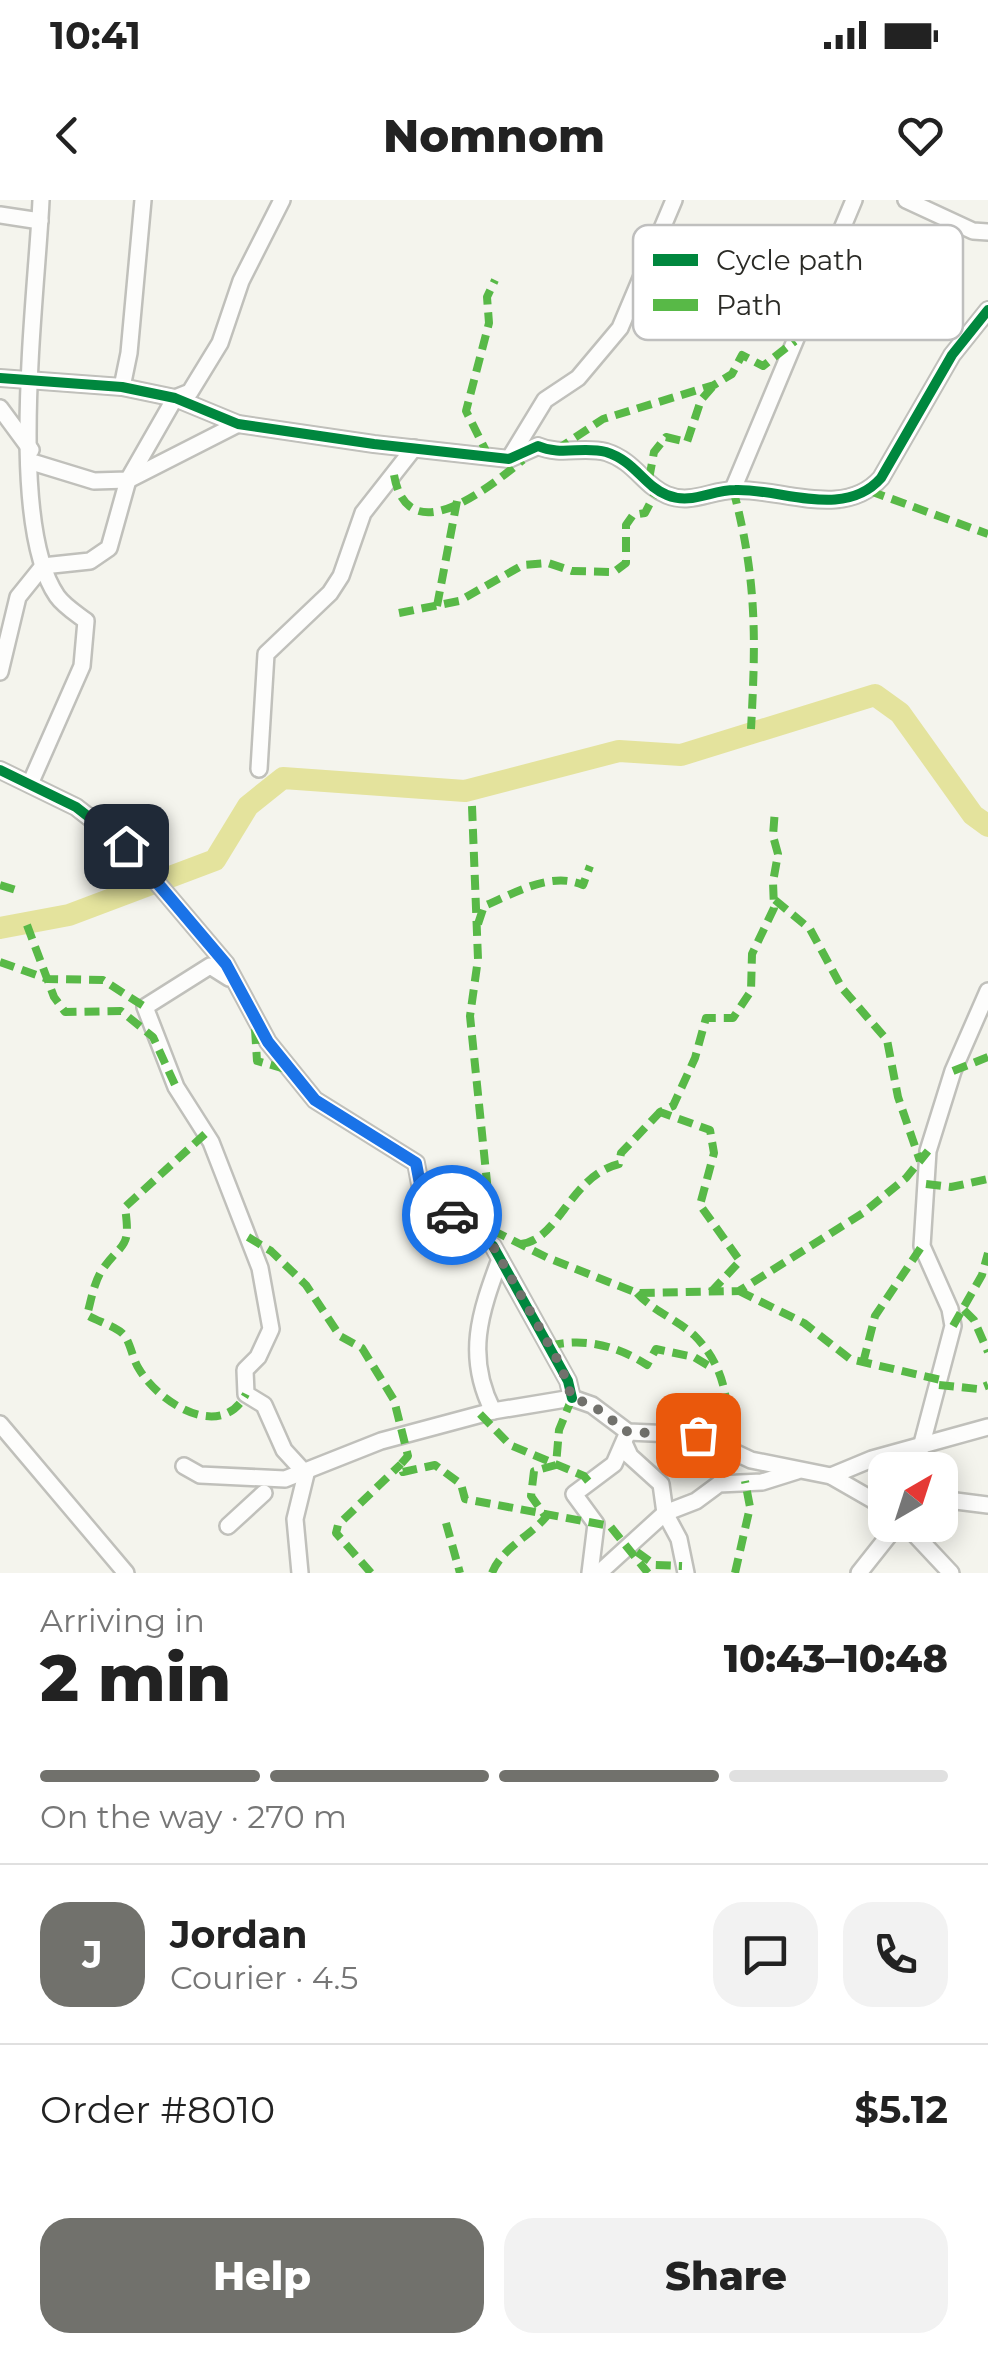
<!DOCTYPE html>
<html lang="en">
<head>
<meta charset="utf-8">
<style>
	:root { --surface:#fff; --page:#f2f2f2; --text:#222; --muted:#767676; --line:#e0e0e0; --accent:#71716c }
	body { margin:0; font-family:Montserrat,sans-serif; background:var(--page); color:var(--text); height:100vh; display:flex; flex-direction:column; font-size:38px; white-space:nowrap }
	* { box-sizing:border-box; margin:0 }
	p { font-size:32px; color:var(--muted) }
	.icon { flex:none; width:55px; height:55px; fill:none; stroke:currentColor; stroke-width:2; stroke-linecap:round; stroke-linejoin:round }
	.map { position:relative; height:1373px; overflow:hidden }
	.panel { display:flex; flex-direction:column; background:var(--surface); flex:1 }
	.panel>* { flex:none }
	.needle { width:65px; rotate:39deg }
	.controls { position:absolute; left:868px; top:1252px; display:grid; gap:20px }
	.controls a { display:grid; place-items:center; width:90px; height:90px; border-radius:20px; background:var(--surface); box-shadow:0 5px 25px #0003; font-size:50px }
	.pin { position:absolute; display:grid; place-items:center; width:85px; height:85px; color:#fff; margin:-42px; border-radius:20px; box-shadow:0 5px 15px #0006 }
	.courier { position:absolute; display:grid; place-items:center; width:100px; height:100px; margin:-50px; border:8px solid #1a73e8; border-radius:50%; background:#fff; color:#222; box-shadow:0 2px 12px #0007 }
	.summary em { font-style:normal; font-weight:800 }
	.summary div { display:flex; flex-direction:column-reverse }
	.summary { display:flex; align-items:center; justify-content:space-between; height:170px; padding:0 40px }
	h1 { font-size:65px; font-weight:800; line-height:75px }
	.bar { display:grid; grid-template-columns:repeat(4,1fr); gap:15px 10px; align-content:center; height:120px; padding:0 40px }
	.bar i { height:12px; border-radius:8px; background:var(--line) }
	.bar .active { background:var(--accent) }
	.bar p { grid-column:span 4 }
	.line { display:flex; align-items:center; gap:25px; padding:0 40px; border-top:2px solid var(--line) }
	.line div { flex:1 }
	.round { display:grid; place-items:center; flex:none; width:105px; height:105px; border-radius:30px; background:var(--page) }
	.action { display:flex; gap:20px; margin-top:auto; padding:20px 40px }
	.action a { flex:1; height:115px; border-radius:30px; background:var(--accent); color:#fff; font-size:40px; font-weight:800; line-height:115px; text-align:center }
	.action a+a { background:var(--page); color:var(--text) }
	.status { display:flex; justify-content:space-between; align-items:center; height:70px; padding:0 50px; background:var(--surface); direction:ltr }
	.status svg { height:28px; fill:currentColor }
	header { display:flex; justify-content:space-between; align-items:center; height:130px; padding:0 40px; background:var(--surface); font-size:45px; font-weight:800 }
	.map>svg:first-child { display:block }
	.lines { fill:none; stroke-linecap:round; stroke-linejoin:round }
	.river { stroke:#e4e39d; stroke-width:22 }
	.street-casing { stroke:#c0c0bb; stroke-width:20 }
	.street { stroke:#fdfdfc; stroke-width:15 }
	.quiet { stroke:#58b947; stroke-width:8; stroke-dasharray:15 8; stroke-linecap:butt }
	.cycleway-casing { stroke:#fff; stroke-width:16 }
	.cycleway { stroke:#00873e; stroke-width:10 }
	.done { stroke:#71716c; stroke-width:10; stroke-dasharray:0 18 }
	.route { stroke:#1a73e8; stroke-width:12 }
	.key { fill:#fff; stroke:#bfbfbe; stroke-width:2.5 }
	.key-label { font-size:28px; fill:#2b2b26 }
</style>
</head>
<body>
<div class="status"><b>10:41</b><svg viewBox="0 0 49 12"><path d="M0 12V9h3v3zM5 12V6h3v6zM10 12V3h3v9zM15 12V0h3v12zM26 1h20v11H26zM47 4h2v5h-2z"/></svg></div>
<header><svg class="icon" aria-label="back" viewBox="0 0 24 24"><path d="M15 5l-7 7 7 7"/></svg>Nomnom<svg class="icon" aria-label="heart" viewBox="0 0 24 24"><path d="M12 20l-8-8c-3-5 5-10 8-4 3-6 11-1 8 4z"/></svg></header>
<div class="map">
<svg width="988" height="1373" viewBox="0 0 988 1373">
	<rect width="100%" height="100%" fill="#f4f4ed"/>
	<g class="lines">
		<path class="river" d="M0 728 69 715 215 660 248 606 283 578 465 591 619 551 681 555 875 495 900 513 973 615 988 626"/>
		<defs>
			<g id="street">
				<path d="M906 0 973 31 988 32"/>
				<path d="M0 15 40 21"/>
				<path d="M0 178 122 187 175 198 238 224 374 244 509 259 538 246C560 256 583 246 606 252 635 261 644 286 667 295 691 305 711 290 735 290 781 288 844 320 881 278L952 155 988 110"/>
				<path d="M122 187 129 153 143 0"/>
				<path d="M0 208 31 250"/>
				<path d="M509 259 545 200 578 178 620 128 674 0"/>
				<path d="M32 262 94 281 128 280 238 224"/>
				<path d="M733 289 854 0"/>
				<path d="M0 472 18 397 43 366 90 361 109 348 128 280 175 198 190 192 220 143 241 81 282 0"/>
				<path d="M259 569 266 454 330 393 341 376 363 313 414 248"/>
				<path d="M0 570 76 607 126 646 226 764 268 842 315 900 416 963 423 1000 461 1020 493 1046 568 1181 572 1198"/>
				<path d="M30 584 82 466 86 421C77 414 64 406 57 396 6 322 37 93 41 0"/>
				<path d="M229 778 210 766 145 807 176 887 211 942 260 1068 271 1129 258 1157 245 1170 246 1194 264 1205 284 1250 306 1274 295 1319 300 1373"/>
				<path d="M493 1211C465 1156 480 1113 500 1059"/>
				<path d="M0 1224 126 1373"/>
				<path d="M624 1243 630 1256 661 1284 665 1313 679 1339 686 1373"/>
				<path d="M184 1266 200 1275 285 1279 381 1241 493 1211 572 1198 592 1205 628 1232 698 1235 751 1260 831 1276 885 1307"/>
				<path d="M915 1270 953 1126 950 1109 922 1046 928 951 953 871 988 791"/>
				<path d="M831 1276 872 1259 988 1227"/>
				<path d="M940 1299 988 1305"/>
				<path d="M906 1325 951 1373"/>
				<path d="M228 1326 264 1293"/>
				<path d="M590 1373 596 1324 574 1294 614 1264 628 1232"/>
				<path d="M599 1373 665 1313 696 1301 719 1284 762 1282 797 1271"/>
				<path d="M859 1373 897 1325"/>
			</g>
		</defs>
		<use href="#street" class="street-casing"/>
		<use href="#street" class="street"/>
		<g class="quiet">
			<path d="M556 250 603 219 714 185 732 174 742 155 763 166 795 141"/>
			<path d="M489 257 466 211 489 123 487 97 495 80"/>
			<path d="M394 275C408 353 487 289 523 260"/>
			<path d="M649 279 654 252 666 237 687 242 701 200 714 185"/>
			<path d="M733 289C757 379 756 438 751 529"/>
			<path d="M870 291 988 334"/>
			<path d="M437 406 457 301"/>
			<path d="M399 413 459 401 523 365 548 363 572 371 614 372 626 363V325L633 315 645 313 657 290"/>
			<path d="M472 606 478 759 470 816 493 1041"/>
			<path d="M0 685 16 690"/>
			<path d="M775 700 810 729 842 788 887 840 898 897 920 961"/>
			<path d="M478 724 484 706C515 693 551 671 583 685L590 666"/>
			<path d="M27 725 54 797 65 812 121 811 153 837 176 887"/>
			<path d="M0 762 48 779 103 780 145 807"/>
			<path d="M255 829 257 861 289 870"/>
			<path d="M953 871 988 857"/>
			<path d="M205 934 125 1007C131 1051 123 1040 102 1070 94 1082 91 1101 87 1115 97 1121 114 1126 122 1133 131 1141 132 1159 139 1169 159 1203 221 1242 246 1194"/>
			<path d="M926 984 951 987 988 979"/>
			<path d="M492 1030 548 1058 637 1093 739 1091 863 1013 906 978 928 951"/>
			<path d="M248 1037 271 1051 306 1085 340 1136 362 1148 394 1200 408 1256 401 1264 403 1272 435 1265 461 1284 465 1299 610 1326 648 1373"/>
			<path d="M521 1044C559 1040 570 976 619 964L621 953 660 912"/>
			<path d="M739 1091 804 1123 850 1159 941 1180"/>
			<path d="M711 1092 740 1061 700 1005 714 953 710 930 660 912 673 906 695 858 706 818H733L751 791 752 754 774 708 773 682 778 654 773 636 775 609"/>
			<path d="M637 1093C653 1111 676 1119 694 1135 736 1177 731 1231 719 1284"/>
			<path d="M964 1110 974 1120 988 1152"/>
			<path d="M953 1126 982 1075 988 1053"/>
			<path d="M549 1146C584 1137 618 1146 647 1165L656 1149 694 1157 714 1169"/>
			<path d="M863 1163 875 1116 922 1046"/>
			<path d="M939 1185 978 1189 988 1185"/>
			<path d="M480 1214 510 1245 584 1276 593 1287"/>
			<path d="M446 1323 460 1373"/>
			<path d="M637 1352 655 1365 682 1366"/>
			<path d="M371 1373 336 1333 338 1325 401 1264"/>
			<path d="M492 1373C502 1348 529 1337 546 1317L531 1296 534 1271 556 1265 559 1230 572 1198"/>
			<path d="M735 1373 750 1307 745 1281"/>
		</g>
		<defs>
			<g id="cycleway">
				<path d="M0 178 122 187 175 198 238 224 374 244 509 259 538 246C560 256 583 246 606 252 635 261 644 286 667 295 691 305 711 290 735 290 781 288 844 320 881 278L952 155 988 110"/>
				<path d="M0 570 76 607 126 646 226 764 268 842 315 900 416 963 423 1000 461 1020 493 1046 568 1181 572 1198"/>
			</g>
		</defs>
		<use href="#cycleway" class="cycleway-casing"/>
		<use href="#cycleway" class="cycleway"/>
	</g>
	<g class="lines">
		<path class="done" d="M452 1015 493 1046 561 1166 572 1198 592 1205 628 1232 698 1235"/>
		<path class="route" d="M126 646 226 764 268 842 315 900 416 963 423 1000 452 1015"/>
	</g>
	<rect x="633" y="25" width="330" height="115" rx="15" class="key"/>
	<rect x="653" y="54" width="45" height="12" fill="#00873e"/>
	<rect x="653" y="99" width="45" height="12" fill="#58b947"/>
	<g class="key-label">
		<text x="716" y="70">Cycle path</text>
		<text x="716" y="115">Path</text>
	</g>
</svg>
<div class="controls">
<a><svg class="needle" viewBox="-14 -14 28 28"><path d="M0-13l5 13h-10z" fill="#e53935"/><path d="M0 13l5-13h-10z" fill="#767676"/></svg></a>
</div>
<div class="pin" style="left:698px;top:1235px;background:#ea580c"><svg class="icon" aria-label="bag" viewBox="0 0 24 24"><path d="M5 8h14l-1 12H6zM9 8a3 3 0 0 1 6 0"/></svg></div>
<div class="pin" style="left:126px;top:646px;background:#1f2937"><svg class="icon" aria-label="home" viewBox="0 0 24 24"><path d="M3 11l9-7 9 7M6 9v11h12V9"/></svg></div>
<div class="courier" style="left:452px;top:1015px"><svg class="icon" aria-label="car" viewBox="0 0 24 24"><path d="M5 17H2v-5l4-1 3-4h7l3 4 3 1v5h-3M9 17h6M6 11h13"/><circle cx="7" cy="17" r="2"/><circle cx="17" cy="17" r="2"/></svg></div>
</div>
<section class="panel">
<div class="summary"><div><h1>2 min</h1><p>Arriving in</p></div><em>10:43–10:48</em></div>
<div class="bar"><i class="active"></i><i class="active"></i><i class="active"></i><i></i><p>On the way · 270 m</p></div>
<div class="line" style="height:180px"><b class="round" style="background:var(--accent);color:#fff">J</b><div><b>Jordan</b><p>Courier · 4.5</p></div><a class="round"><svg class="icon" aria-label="chat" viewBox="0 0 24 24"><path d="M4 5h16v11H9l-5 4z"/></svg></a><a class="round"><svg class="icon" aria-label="phone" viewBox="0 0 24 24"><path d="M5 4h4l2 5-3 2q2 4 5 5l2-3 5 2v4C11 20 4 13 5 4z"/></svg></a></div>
<div class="line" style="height:130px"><div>Order #8010</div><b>$5.12</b></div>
<div class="action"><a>Help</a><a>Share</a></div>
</section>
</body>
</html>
